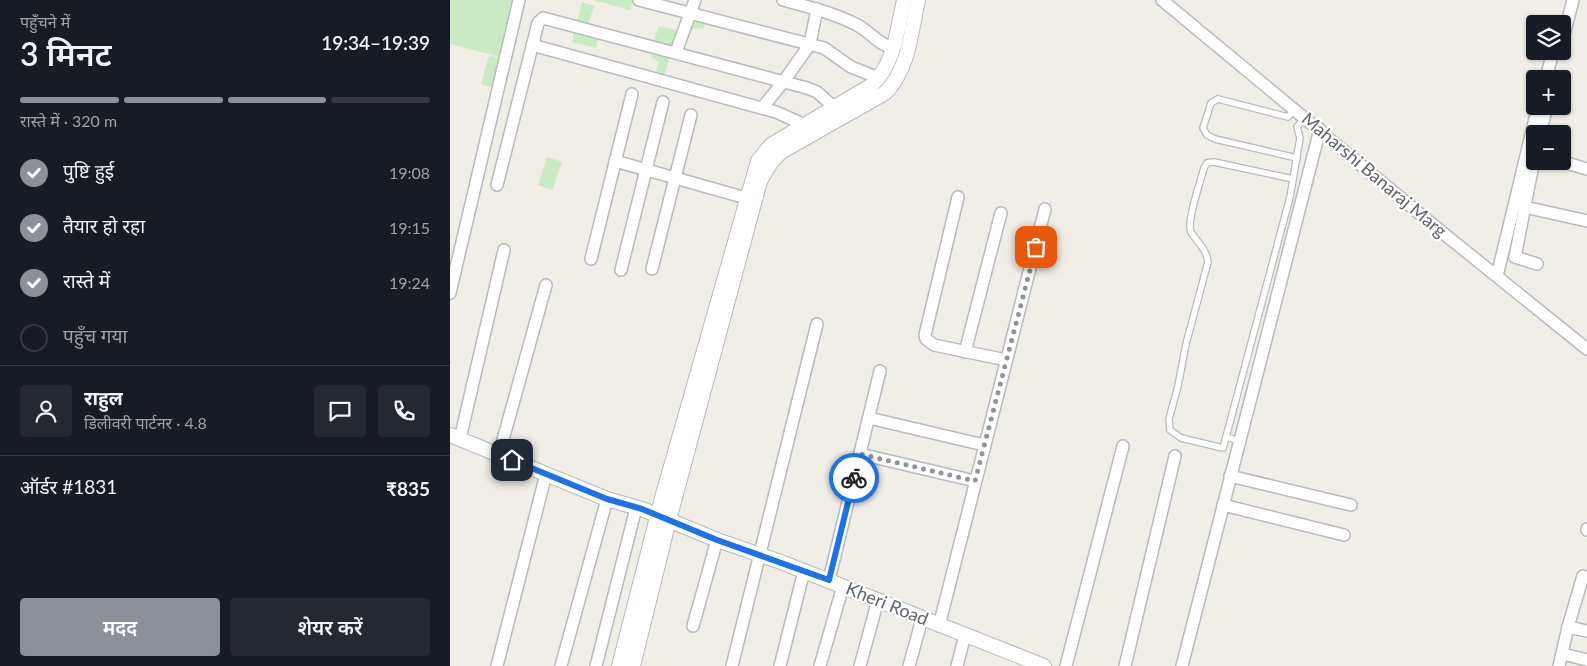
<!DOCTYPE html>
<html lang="hi">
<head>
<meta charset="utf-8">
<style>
	:root { --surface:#171b24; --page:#242831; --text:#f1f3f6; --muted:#9ea1a6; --line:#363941; --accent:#8c9099 }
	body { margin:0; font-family:Lato,"Noto Sans Devanagari",sans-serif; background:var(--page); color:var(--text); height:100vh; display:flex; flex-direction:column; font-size:19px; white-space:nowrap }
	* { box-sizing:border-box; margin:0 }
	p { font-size:16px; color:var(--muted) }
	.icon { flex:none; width:28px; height:28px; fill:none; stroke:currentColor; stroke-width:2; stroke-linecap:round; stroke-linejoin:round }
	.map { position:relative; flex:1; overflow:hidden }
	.panel { display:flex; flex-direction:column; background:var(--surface); width:450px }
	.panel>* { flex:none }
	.controls { position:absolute; left:1076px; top:15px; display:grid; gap:10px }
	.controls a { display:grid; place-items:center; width:45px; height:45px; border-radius:5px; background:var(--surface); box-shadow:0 1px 4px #0004; font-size:25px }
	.pin { position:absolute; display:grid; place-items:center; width:42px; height:42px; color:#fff; margin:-21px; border-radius:10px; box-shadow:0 2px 8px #0006 }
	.courier { position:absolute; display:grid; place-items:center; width:50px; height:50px; margin:-25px; border:4px solid #1a73e8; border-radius:50%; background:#fff; color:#222; box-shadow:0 1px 6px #0007 }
	.overview em { font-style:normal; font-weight:600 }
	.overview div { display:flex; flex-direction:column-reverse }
	.overview { display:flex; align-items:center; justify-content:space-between; height:85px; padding:0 20px }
	h1 { font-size:32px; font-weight:600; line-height:38px }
	.bar { display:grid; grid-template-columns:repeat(4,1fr); gap:8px 5px; align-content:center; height:60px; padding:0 20px }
	.bar i { height:6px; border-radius:4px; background:var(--line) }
	.bar .active { background:var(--accent) }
	.bar p { grid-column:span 4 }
	.line { display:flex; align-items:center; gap:12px; padding:0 20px; border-top:1px solid var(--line) }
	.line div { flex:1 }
	.round { display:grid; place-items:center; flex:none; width:52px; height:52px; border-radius:5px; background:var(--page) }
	ol { padding:0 20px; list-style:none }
	li { display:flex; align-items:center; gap:15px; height:55px }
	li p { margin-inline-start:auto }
	li .icon { padding:5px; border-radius:50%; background:var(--accent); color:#fff; stroke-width:4 }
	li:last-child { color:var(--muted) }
	li i { width:28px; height:28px; border:2px solid var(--line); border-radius:50% }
	.primary-button { display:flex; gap:10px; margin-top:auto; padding:10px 20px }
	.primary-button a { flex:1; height:58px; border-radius:5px; background:var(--accent); color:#fff; font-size:20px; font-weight:600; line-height:58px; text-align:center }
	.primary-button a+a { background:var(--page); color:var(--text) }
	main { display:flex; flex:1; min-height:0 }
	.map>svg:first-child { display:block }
	.green { fill:#c9eac2 }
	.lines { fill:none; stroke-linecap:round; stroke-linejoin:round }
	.service-casing { stroke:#b7bbbe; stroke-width:8 }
	.minor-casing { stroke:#b7bbbe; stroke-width:14 }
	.tertiary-casing { stroke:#b7bbbe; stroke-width:16 }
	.service { stroke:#fff; stroke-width:5.5 }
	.minor { stroke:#fff; stroke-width:11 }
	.tertiary { stroke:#fff; stroke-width:14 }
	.done { stroke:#919494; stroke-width:5; stroke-dasharray:0 9 }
	.route { stroke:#1a73e8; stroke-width:6 }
	.labels { text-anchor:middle; stroke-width:4.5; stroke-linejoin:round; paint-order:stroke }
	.street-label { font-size:18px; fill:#5e6468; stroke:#fff }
</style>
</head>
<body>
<main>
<section class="panel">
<div class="overview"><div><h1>3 मिनट</h1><p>पहुँचने में</p></div><em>19:34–19:39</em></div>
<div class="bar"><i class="active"></i><i class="active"></i><i class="active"></i><i></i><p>रास्ते में · 320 m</p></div>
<ol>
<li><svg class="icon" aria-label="check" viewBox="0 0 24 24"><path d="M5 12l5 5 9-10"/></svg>पुष्टि हुई<p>19:08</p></li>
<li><svg class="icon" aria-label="check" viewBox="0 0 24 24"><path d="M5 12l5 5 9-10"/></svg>तैयार हो रहा<p>19:15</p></li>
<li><svg class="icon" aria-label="check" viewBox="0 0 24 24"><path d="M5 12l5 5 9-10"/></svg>रास्ते में<p>19:24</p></li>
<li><i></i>पहुँच गया</li>
</ol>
<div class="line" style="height:90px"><a class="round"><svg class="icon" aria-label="person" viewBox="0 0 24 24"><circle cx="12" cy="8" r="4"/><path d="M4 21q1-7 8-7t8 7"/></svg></a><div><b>राहुल</b><p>डिलीवरी पार्टनर · 4.8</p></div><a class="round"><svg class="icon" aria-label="chat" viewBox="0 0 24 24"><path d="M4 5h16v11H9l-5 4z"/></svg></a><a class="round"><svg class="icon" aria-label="phone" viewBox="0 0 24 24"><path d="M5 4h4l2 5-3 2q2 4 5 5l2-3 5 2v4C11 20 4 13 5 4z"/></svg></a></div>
<div class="line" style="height:65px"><div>ऑर्डर #1831</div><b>₹835</b></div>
<div class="primary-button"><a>मदद</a><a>शेयर करें</a></div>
</section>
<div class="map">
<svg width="1137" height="666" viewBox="0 0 1137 666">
	<rect width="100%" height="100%" fill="#f1ede7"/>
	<g class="green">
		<path d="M0 0H74L58 59 0 44Z"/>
		<path d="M143 0H183L180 10Z"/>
		<path d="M132 2 144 6 138 25 127 22Z"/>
		<path d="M234 4 251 9 256 20 254 28 241 29 233 50 204 41 209 26 236 32 232 10Z"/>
		<path d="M126 24 150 31 146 48 122 42Z"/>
		<path d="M205 45 222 50 212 82 203 79 209 61 201 58Z"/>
		<path d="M39 55 52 59 44 88 31 84Z"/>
		<path d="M97 157 112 162 102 190 88 185Z"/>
	</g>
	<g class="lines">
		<defs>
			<g id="service">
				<path d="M845 109 838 117 768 99 761 103 753 128 757 135 765 139 847 158"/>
				<path d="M776 437 773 448 731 438 720 430 719 419 728 386 736 344 758 262C756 248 748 244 741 232 736 222 751 180 754 168L757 163 764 162 843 179"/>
				<path d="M789 441 776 437 840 197 850 138 847 127 854 118"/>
			</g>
			<g id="minor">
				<path d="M189 0 374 48 401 67 429 78"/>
				<path d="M333 0C358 7 384 13 407 25 422 33 426 43 443 48"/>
				<path d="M712 0 988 229 1137 349"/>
				<path d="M1112 43 1123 0"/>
				<path d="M82 45 326 112 355 125"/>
				<path d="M226 52 245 0"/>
				<path d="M1096 79 1103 51"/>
				<path d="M312 108 334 81 360 44 367 9"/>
				<path d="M1090 134 1097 106"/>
				<path d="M1085 155 1065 257 1087 264"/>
				<path d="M165 161 296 198"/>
				<path d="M1110 161 1137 169"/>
				<path d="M47 185 88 23 93 18 357 88 367 92 384 107"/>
				<path d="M508 197 475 335 476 339 484 345 556 360"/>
				<path d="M1075 207 1137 221"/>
				<path d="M141 259 182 94"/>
				<path d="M202 269 241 115"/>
				<path d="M171 270 213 102"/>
				<path d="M1047 276 1088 106"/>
				<path d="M0 293 69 0"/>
				<path d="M515 352 551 213"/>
				<path d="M419 418 534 445"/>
				<path d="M10 439 54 250"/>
				<path d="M49 454 96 285"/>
				<path d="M410 454 525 481"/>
				<path d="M780 476 901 505"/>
				<path d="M773 505 894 535"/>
				<path d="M1137 530V529"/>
				<path d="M379 580 430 371"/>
				<path d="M243 626 267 540"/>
				<path d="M489 626 595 209"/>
				<path d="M1118 627 1137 631"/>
				<path d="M1113 654 1137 660"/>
				<path d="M47 666 96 474"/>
				<path d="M111 666 157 499"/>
				<path d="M146 666 186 508"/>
				<path d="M282 666 367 324"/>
				<path d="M330 666 354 571"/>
				<path d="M370 666 393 586"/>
				<path d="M410 666 428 600"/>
				<path d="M459 666 472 619"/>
				<path d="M507 666 515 635"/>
				<path d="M616 666 673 446"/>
				<path d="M675 666 725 456"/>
				<path d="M732 666 870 129"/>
				<path d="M1109 666 1118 627 1133 576"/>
			</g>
			<g id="tertiary">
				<path d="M0 435 157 499 192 509 267 540 331 562 594 666"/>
				<path d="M169 666 212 498 308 161 321 145 422 85C445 63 447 30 454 0"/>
				<path d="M183 666 219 520 310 181 322 161 331 152 435 93C459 69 461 32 468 0"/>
			</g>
		</defs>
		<use href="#service" class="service-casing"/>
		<use href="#minor" class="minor-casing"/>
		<use href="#tertiary" class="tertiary-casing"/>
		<use href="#service" class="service"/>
		<use href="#minor" class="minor"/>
		<use href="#tertiary" class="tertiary"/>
	</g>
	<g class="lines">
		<path class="done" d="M404 478 410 454 525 481 586 247"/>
		<path class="route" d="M62 460 157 499 192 509 267 540 379 580 404 478"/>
	</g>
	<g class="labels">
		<g class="street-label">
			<text transform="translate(924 175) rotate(40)" y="6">Maharshi Banaraj Marg</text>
			<text transform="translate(437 604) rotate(22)" y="6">Kheri Road</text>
		</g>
	</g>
</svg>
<div class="controls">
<a><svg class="icon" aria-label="layers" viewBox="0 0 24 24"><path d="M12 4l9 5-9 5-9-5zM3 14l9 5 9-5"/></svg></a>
<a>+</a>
<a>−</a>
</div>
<div class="pin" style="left:586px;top:247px;background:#ea580c"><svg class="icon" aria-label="bag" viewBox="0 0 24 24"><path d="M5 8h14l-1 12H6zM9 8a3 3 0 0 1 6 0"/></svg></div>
<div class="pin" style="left:62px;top:460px;background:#1f2937"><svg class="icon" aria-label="home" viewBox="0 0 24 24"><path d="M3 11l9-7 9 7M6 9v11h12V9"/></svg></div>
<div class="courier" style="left:404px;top:478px"><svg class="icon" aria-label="bike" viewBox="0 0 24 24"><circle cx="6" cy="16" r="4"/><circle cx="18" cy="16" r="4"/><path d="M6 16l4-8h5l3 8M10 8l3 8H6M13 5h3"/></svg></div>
</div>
</main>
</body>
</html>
